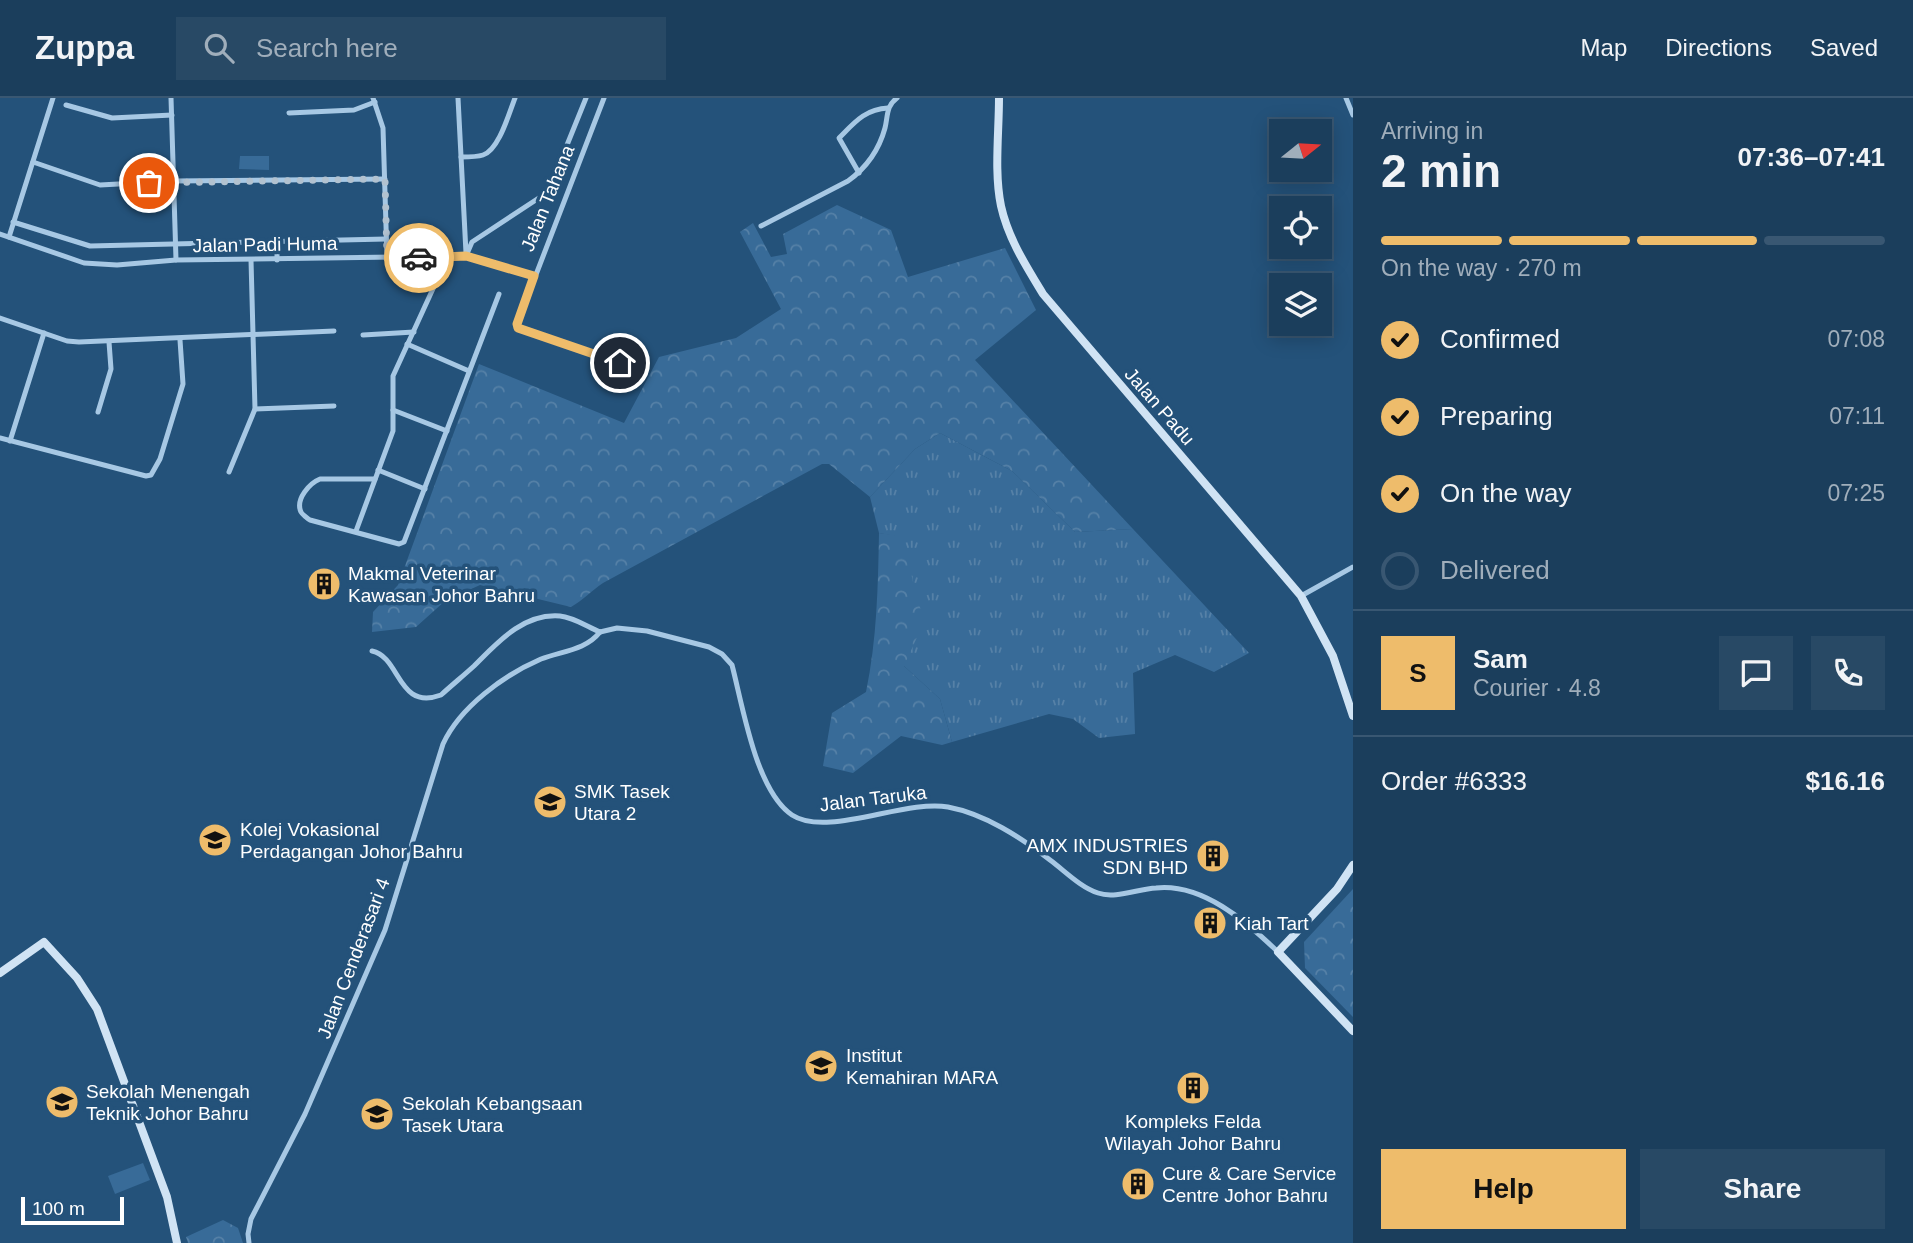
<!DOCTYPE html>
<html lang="en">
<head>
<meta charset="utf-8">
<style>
	:root { --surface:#1b3e5c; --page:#284965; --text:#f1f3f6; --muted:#a0aebb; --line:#395772; --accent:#eebc6b }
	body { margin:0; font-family:Helvetica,sans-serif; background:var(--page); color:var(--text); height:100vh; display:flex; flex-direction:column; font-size:26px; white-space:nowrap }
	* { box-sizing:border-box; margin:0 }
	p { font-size:23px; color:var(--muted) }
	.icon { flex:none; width:38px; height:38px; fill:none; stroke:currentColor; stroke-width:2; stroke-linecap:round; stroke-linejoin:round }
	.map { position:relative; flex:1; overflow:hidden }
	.panel { display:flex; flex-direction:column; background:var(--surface); width:560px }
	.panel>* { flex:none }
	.needle { width:46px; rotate:72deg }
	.tools { position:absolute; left:1269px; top:21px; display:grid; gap:14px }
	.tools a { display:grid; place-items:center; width:63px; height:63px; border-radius:0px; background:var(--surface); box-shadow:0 4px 18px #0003,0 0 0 2px var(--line); font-size:35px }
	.scale { position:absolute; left:21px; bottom:18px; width:103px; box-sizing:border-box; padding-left:7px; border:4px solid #fff; border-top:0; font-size:19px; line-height:24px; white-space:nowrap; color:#fff; -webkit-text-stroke:5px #24527a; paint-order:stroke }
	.pin { position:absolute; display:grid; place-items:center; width:60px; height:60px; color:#fff; margin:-30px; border:4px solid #fff; border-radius:50%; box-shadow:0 2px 7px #0007 }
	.courier { position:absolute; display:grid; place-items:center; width:70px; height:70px; margin:-35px; border:5px solid #eebc6b; border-radius:50%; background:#fff; color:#222; box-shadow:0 2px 9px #0007 }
	.head em { font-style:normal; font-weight:700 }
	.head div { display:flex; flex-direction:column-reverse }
	.head { display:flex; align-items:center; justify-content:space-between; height:119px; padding:0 28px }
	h1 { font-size:46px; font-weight:700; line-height:52px }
	.bar { display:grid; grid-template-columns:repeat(4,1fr); gap:10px 7px; align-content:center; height:84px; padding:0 28px }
	.bar i { height:9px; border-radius:5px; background:var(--line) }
	.bar .active { background:var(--accent) }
	.bar p { grid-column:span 4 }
	.line { display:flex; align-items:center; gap:18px; padding:0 28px; border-top:2px solid var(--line) }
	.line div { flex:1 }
	.round { display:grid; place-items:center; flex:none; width:74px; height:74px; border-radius:0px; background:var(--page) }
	ol { padding:0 28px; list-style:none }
	li { display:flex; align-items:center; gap:21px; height:77px }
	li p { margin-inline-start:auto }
	li .icon { padding:7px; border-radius:50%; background:var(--accent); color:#111; stroke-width:4 }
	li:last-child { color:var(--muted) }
	li i { width:38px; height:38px; border:4px solid var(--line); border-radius:50% }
	.action { display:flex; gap:14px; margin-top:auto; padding:14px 28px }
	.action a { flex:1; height:80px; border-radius:0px; background:var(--accent); color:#111; font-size:28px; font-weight:700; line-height:80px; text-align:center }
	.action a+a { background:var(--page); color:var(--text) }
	header { display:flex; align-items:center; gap:42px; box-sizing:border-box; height:98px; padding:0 35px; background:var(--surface); border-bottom:2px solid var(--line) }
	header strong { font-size:33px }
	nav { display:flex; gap:38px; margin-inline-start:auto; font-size:24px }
	.search { width:490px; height:63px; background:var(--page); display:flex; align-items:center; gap:18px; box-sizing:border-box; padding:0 24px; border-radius:0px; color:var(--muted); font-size:26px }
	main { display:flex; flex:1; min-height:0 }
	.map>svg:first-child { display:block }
	.grass { fill:url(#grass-tufts) }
	.forest { fill:url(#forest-crowns) }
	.garden { fill:#386b98 }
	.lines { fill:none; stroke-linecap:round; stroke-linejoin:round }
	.street { stroke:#a7c8e4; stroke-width:5 }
	.secondary { stroke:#d0e3f4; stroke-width:8 }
	.done { stroke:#b2c2d0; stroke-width:7; stroke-dasharray:0 12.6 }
	.route { stroke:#eebc6b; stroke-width:9 }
	.labels { text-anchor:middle; stroke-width:7; stroke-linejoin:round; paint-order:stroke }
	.street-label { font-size:19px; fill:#fff; stroke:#24527a }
	.poi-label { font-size:19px; fill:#fff; stroke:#24527a; text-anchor:start }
</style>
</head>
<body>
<header>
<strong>Zuppa</strong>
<div class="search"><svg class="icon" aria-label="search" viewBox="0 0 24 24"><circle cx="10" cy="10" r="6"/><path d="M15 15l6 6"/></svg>Search here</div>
<nav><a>Map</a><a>Directions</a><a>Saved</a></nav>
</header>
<main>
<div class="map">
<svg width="1353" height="1145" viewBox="0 0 1353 1145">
	<defs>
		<pattern id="grass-tufts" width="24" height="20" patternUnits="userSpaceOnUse" patternTransform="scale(1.75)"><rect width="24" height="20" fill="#386b98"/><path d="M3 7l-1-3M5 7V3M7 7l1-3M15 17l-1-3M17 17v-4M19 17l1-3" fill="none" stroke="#5681a7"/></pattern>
		<pattern id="forest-crowns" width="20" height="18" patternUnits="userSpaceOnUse" patternTransform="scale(1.75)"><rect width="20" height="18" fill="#386b98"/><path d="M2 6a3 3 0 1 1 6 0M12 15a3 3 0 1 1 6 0" fill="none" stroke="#5681a7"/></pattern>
	</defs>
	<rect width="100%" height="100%" fill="#24527a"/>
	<path class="grass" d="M940 335 1012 373 1075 434 1133 431 1249 555 1214 574 1175 557 1133 575 1135 636 1099 640 1073 621 1049 616 952 644 940 601 904 568 901 439 879 435 870 399 915 351Z"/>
	<g class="forest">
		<path d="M837 107 891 132 908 179 1005 150 1036 212 975 262 1133 431 1075 434 1012 373 940 335 915 351 870 399 829 366H822L603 485C591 493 583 502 571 509L480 487 445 503 416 529 372 534 373 514 398 487 479 266 624 325 659 259 736 240 781 211 740 134 753 125 771 159 787 156 783 136Z"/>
		<path d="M879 435 901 438 924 524 904 568 940 601 952 644 942 647 901 638 853 675 823 668 832 615 866 594C877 541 878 489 879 435Z"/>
		<path d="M1353 791V919L1305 870 1304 844Z"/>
		<path d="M223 1122 238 1130 243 1145H188L186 1139Z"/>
	</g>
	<g class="garden">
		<path d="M240 58H269V72L239 71Z"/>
		<path d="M143 1065 150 1082 115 1096 108 1078Z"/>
	</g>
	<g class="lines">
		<g class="street">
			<path d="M171 0 176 162"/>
			<path d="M373 0 383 30 387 160"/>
			<path d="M458 0 466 155"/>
			<path d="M604 0 517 226 523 233 619 265"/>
			<path d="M1346 0 1353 17"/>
			<path d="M66 7 112 20 172 17"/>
			<path d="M289 15 354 12 375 4"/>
			<path d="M461 59C468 59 477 59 483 57 499 52 509 15 515 0"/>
			<path d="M33 64 100 87 174 83 385 81"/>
			<path d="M859 75 839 40C854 25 865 11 888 10"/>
			<path d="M13 124 90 148 386 141"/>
			<path d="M761 128 848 83C866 70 879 52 885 30 888 18 886 8 897 0"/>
			<path d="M0 136 84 165 117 167 176 162 466 158 534 178"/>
			<path d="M9 139 53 0"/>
			<path d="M277 143V162"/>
			<path d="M466 158 472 144 548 94 586 0"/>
			<path d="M0 220 67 243 79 244 334 233"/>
			<path d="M363 237 414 234"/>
			<path d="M407 246 469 273"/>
			<path d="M255 311 334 308"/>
			<path d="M393 312 447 333"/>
			<path d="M98 314 111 271 109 244"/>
			<path d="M0 340 146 378 151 377 160 361 183 286 180 242"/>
			<path d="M10 343 44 235"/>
			<path d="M378 372 425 391"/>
			<path d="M229 374 255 311 251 162"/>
			<path d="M375 381H320C310 385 295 401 301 414 302 416 308 421 310 422L399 446 404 444 499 196"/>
			<path d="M356 433 393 333V278L448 158"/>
			<path d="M1301 498 1353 469"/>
			<path d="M600 534 617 530 647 533 709 549 722 556 732 567C743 609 756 693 792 717 827 740 905 701 948 709 985 716 1020 739 1050 762 1065 773 1080 789 1098 795 1115 801 1138 791 1156 790 1202 785 1246 823 1278 854"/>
			<path d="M372 553C401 559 397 613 441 597 452 587 463 578 474 568 497 545 523 515 560 518 573 519 588 529 600 534"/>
			<path d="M249 1145 248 1136 251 1121 305 1016 385 832 443 646C460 609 504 577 541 561 562 553 586 552 600 534"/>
		</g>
		<g class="secondary">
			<path d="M999 0C999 35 994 74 1001 108 1008 140 1026 168 1043 196L1301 498 1333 558 1353 618"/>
			<path d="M1353 767 1337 791 1278 854 1353 933"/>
			<path d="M0 875 44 844 77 880 97 911 167 1099 177 1145"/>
		</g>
	</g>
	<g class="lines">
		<path class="done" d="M149 85 385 81 387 160H419"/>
		<path class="route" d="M419 160 466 158 534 178 517 226 518 230 620 265"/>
	</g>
	<defs>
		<symbol id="building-disc" viewBox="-11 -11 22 22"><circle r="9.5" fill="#eebc6b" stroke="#24527a"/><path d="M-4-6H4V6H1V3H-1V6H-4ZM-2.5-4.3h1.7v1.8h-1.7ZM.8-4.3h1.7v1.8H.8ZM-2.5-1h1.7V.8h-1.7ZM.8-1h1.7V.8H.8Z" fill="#111"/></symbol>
		<symbol id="school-disc" viewBox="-11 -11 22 22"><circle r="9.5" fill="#eebc6b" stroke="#24527a"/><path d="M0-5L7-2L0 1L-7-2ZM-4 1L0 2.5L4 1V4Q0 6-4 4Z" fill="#111"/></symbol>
		<symbol id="university-disc" viewBox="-11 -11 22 22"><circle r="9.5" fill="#eebc6b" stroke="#24527a"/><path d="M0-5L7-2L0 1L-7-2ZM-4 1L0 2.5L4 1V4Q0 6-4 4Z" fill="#111"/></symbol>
	</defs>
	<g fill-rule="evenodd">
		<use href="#building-disc" x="305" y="467" width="38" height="38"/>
		<use href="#school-disc" x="531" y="685" width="38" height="38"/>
		<use href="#university-disc" x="196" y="723" width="38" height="38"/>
		<use href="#building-disc" x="1194" y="739" width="38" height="38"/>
		<use href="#building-disc" x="1191" y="806" width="38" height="38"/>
		<use href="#university-disc" x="802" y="949" width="38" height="38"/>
		<use href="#building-disc" x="1174" y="971" width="38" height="38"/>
		<use href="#university-disc" x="43" y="985" width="38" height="38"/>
		<use href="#school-disc" x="358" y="997" width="38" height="38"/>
		<use href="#building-disc" x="1119" y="1067" width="38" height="38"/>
	</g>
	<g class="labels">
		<g class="street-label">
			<text transform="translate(547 100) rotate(-68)" y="7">Jalan Tahana</text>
			<text transform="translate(265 146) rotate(-1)" y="7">Jalan Padi Huma</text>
			<text transform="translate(1160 308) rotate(49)" y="7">Jalan Padu</text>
			<text transform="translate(873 700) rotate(-7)" y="7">Jalan Taruka</text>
			<text transform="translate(353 860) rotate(-69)" y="7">Jalan Cenderasari 4</text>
		</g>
		<g class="poi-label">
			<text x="348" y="482">Makmal Veterinar<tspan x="348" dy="22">Kawasan Johor Bahru</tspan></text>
			<text x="574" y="700">SMK Tasek<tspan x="574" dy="22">Utara 2</tspan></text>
			<text x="240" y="738">Kolej Vokasional<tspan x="240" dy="22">Perdagangan Johor Bahru</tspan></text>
			<text x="1188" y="754" text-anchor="end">AMX INDUSTRIES<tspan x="1188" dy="22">SDN BHD</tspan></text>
			<text x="1234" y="832">Kiah Tart</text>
			<text x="846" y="964">Institut<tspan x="846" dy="22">Kemahiran MARA</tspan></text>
			<text x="86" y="1000">Sekolah Menengah<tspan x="86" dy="22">Teknik Johor Bahru</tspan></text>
			<text x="402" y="1012">Sekolah Kebangsaan<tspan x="402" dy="22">Tasek Utara</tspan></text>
			<text x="1193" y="1030" text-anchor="middle">Kompleks Felda<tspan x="1193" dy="22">Wilayah Johor Bahru</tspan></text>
			<text x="1162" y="1082">Cure &amp; Care Service<tspan x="1162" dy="22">Centre Johor Bahru</tspan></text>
		</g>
	</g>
</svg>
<div class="tools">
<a><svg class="needle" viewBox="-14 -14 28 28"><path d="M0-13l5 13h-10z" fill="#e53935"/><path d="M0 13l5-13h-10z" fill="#a0aebb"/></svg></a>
<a><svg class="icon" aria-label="locate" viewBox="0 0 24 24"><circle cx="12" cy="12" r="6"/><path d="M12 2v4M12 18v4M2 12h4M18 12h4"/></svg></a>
<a><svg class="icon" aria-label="layers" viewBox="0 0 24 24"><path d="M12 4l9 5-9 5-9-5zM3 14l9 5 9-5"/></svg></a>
</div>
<div class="scale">100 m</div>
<div class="pin" style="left:149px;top:85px;background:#ea580c"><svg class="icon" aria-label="bag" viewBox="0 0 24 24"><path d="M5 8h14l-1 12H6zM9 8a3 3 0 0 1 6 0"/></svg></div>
<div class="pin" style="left:620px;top:265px;background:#1f2937"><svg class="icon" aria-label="home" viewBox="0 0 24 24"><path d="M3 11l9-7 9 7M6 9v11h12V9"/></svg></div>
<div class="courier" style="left:419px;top:160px"><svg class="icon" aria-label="car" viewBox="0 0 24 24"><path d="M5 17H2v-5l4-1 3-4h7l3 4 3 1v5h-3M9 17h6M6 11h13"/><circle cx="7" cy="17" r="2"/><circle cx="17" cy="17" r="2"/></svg></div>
</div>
<section class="panel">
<div class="head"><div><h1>2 min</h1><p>Arriving in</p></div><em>07:36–07:41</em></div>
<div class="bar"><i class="active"></i><i class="active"></i><i class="active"></i><i></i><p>On the way · 270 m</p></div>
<ol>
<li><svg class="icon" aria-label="check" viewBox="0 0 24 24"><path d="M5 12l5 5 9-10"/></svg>Confirmed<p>07:08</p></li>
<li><svg class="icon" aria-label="check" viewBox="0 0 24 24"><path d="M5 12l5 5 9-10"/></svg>Preparing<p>07:11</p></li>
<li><svg class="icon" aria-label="check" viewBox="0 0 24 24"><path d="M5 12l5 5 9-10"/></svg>On the way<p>07:25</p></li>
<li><i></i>Delivered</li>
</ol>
<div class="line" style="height:126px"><b class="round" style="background:var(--accent);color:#111">S</b><div><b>Sam</b><p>Courier · 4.8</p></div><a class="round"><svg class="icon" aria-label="chat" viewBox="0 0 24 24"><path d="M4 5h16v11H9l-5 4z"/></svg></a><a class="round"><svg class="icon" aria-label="phone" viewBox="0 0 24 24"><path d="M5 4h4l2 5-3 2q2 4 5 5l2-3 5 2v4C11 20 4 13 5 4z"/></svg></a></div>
<div class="line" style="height:91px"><div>Order #6333</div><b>$16.16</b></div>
<div class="action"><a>Help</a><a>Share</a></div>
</section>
</main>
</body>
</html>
